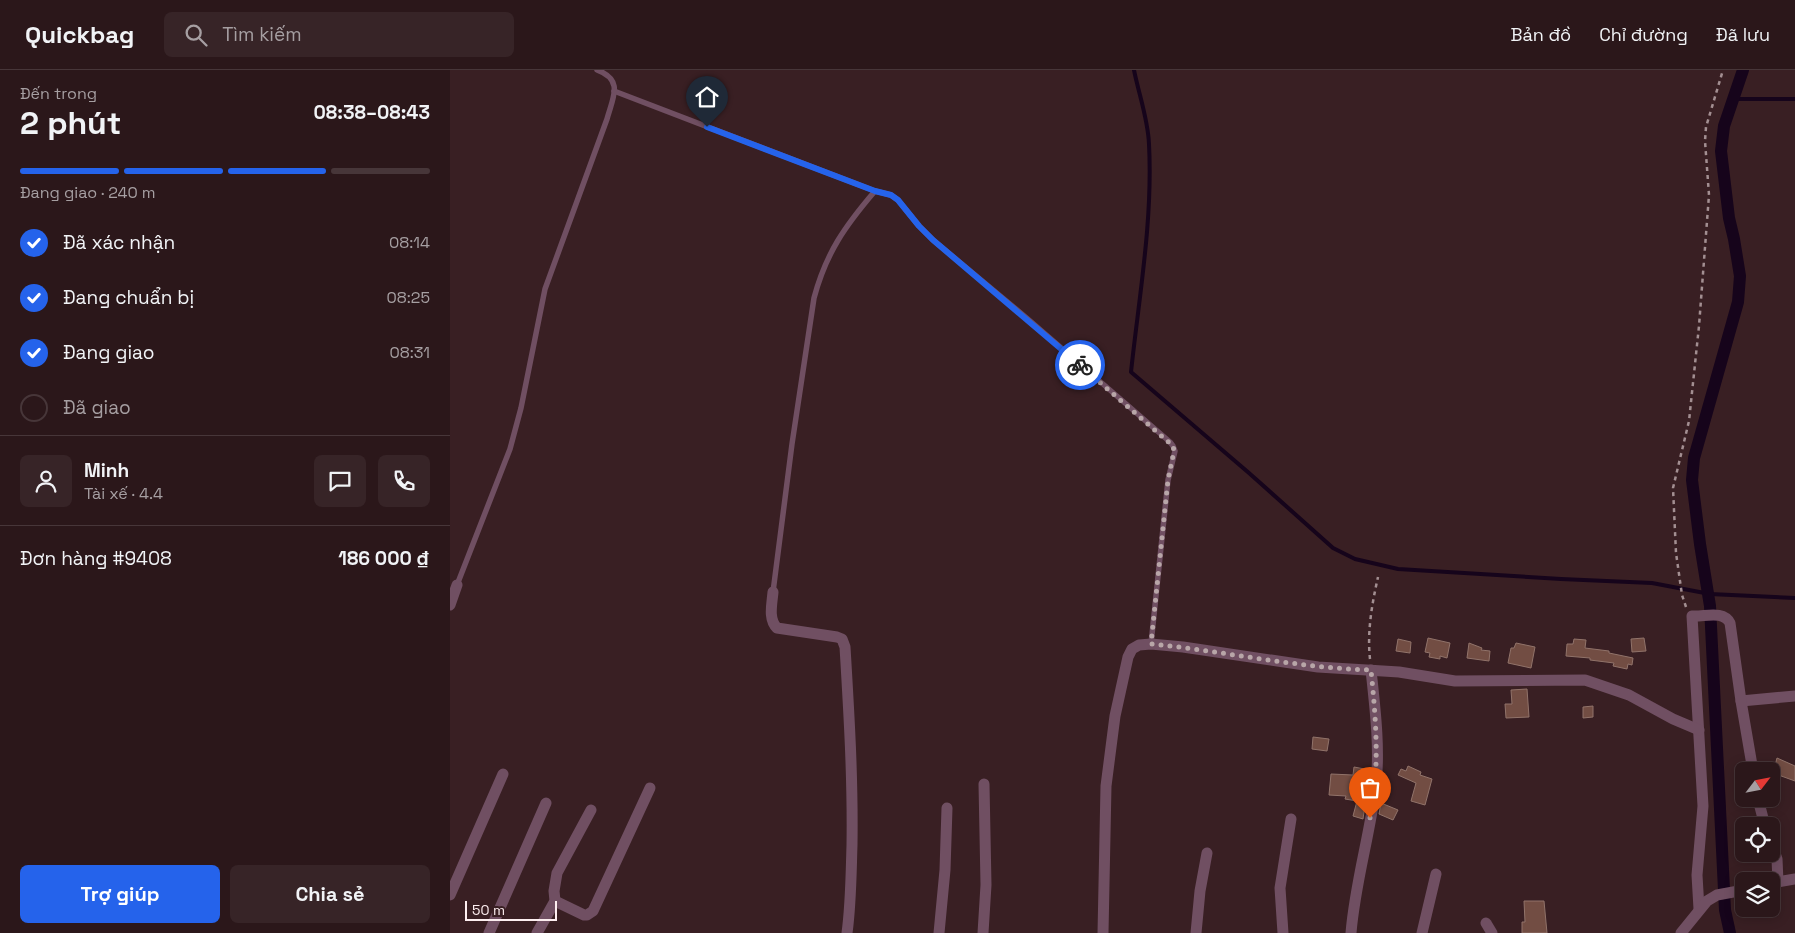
<!DOCTYPE html>
<html lang="vi">
<head>
<meta charset="utf-8">
<style>
	:root { --surface:#2b171a; --page:#372427; --text:#f1f3f6; --muted:#a69fa2; --line:#473639; --accent:#2563eb }
	body { margin:0; font-family:"Space Grotesk",sans-serif; background:var(--page); color:var(--text); height:100vh; display:flex; flex-direction:column; font-size:19px; white-space:nowrap }
	* { box-sizing:border-box; margin:0 }
	p { font-size:16px; color:var(--muted) }
	.icon { flex:none; width:28px; height:28px; fill:none; stroke:currentColor; stroke-width:2; stroke-linecap:round; stroke-linejoin:round }
	.map { position:relative; flex:1; overflow:hidden }
	.drawer { display:flex; flex-direction:column; background:var(--surface); width:450px }
	.drawer>* { flex:none }
	.needle { width:32px; rotate:58deg }
	.fabs { position:absolute; left:1285px; top:692px; display:grid; gap:10px }
	.fabs a { display:grid; place-items:center; width:45px; height:45px; border-radius:8px; background:var(--surface); box-shadow:0 2px 12px #0003,0 0 0 1px var(--line); font-size:25px }
	.scale { position:absolute; left:15px; bottom:12px; width:92px; box-sizing:border-box; padding-left:5px; border:2px solid #fdeef0; border-top:0; font-size:14px; line-height:18px; white-space:nowrap; color:#fdeef0; -webkit-text-stroke:4px #391f23; paint-order:stroke }
	.pin { position:absolute; display:grid; place-items:center; width:42px; height:42px; color:#fff; margin:-51px -21px; border-radius:50% 50% 50% 0; rotate:-45deg; box-shadow:0 0 5px #0007 }
	.pin .icon { rotate:45deg }
	.courier { position:absolute; display:grid; place-items:center; width:50px; height:50px; margin:-25px; border:4px solid #2563eb; border-radius:50%; background:#fff; color:#222; box-shadow:0 1px 6px #0007 }
	.overview em { font-style:normal; font-weight:700 }
	.overview div { display:flex; flex-direction:column-reverse }
	.overview { display:flex; align-items:center; justify-content:space-between; height:85px; padding:0 20px }
	h1 { font-size:32px; font-weight:700; line-height:38px }
	.bar { display:grid; grid-template-columns:repeat(4,1fr); gap:8px 5px; align-content:center; height:60px; padding:0 20px }
	.bar i { height:6px; border-radius:4px; background:var(--line) }
	.bar .on { background:var(--accent) }
	.bar p { grid-column:span 4 }
	.line { display:flex; align-items:center; gap:12px; padding:0 20px; border-top:1px solid var(--line) }
	.line div { flex:1 }
	.round { display:grid; place-items:center; flex:none; width:52px; height:52px; border-radius:8px; background:var(--page) }
	ol { padding:0 20px; list-style:none }
	li { display:flex; align-items:center; gap:15px; height:55px }
	li p { margin-inline-start:auto }
	li .icon { padding:5px; border-radius:50%; background:var(--accent); color:#fff; stroke-width:4 }
	li:last-child { color:var(--muted) }
	li i { width:28px; height:28px; border:2px solid var(--line); border-radius:50% }
	.primary-button { display:flex; gap:10px; margin-top:auto; padding:10px 20px }
	.primary-button a { flex:1; height:58px; border-radius:8px; background:var(--accent); color:#fff; font-size:20px; font-weight:700; line-height:58px; text-align:center }
	.primary-button a+a { background:var(--page); color:var(--text) }
	header { display:flex; align-items:center; gap:30px; box-sizing:border-box; height:70px; padding:0 25px; background:var(--surface); border-bottom:1px solid var(--line) }
	header strong { font-size:24px }
	nav { display:flex; gap:28px; margin-inline-start:auto; font-size:18px }
	.search { width:350px; height:45px; background:var(--page); display:flex; align-items:center; gap:12px; box-sizing:border-box; padding:0 18px; border-radius:8px; color:var(--muted); font-size:19px }
	main { display:flex; flex:1; min-height:0 }
	.map>svg:first-child { display:block }
	.lines { fill:none; stroke-linecap:round; stroke-linejoin:round }
	.stream { stroke:#16041b; stroke-width:4 }
	.canal { stroke:#16041b; stroke-width:12 }
	.building { fill:#724d43; stroke:#91736a }
	.path { stroke:#a38f92; stroke-width:2.5; stroke-dasharray:4 4; stroke-linecap:butt }
	.lane { stroke:#704f62; stroke-width:5.5 }
	.street { stroke:#704f62; stroke-width:11 }
	.done { stroke:#b8a6a8; stroke-width:5; stroke-dasharray:0 9 }
	.route { stroke:#2563eb; stroke-width:6 }
</style>
</head>
<body>
<header>
<strong>Quickbag</strong>
<div class="search"><svg class="icon" aria-label="search" viewBox="0 0 24 24"><circle cx="10" cy="10" r="6"/><path d="M15 15l6 6"/></svg>Tìm kiếm</div>
<nav><a>Bản đồ</a><a>Chỉ đường</a><a>Đã lưu</a></nav>
</header>
<main>
<section class="drawer">
<div class="overview"><div><h1>2 phút</h1><p>Đến trong</p></div><em>08:38–08:43</em></div>
<div class="bar"><i class="on"></i><i class="on"></i><i class="on"></i><i></i><p>Đang giao · 240 m</p></div>
<ol>
<li><svg class="icon" aria-label="check" viewBox="0 0 24 24"><path d="M5 12l5 5 9-10"/></svg>Đã xác nhận<p>08:14</p></li>
<li><svg class="icon" aria-label="check" viewBox="0 0 24 24"><path d="M5 12l5 5 9-10"/></svg>Đang chuẩn bị<p>08:25</p></li>
<li><svg class="icon" aria-label="check" viewBox="0 0 24 24"><path d="M5 12l5 5 9-10"/></svg>Đang giao<p>08:31</p></li>
<li><i></i>Đã giao</li>
</ol>
<div class="line" style="height:90px"><a class="round"><svg class="icon" aria-label="person" viewBox="0 0 24 24"><circle cx="12" cy="8" r="4"/><path d="M4 21q1-7 8-7t8 7"/></svg></a><div><b>Minh</b><p>Tài xế · 4.4</p></div><a class="round"><svg class="icon" aria-label="chat" viewBox="0 0 24 24"><path d="M4 5h16v11H9l-5 4z"/></svg></a><a class="round"><svg class="icon" aria-label="phone" viewBox="0 0 24 24"><path d="M5 4h4l2 5-3 2q2 4 5 5l2-3 5 2v4C11 20 4 13 5 4z"/></svg></a></div>
<div class="line" style="height:65px"><div>Đơn hàng #9408</div><b>186 000 ₫</b></div>
<div class="primary-button"><a>Trợ giúp</a><a>Chia sẻ</a></div>
</section>
<div class="map">
<svg width="1345" height="863" viewBox="0 0 1345 863">
	<rect width="100%" height="100%" fill="#391f23"/>
	<g class="lines">
		<g class="stream">
			<path d="M684 0C689 25 698 49 699 74 703 150 689 227 681 302L799 403 883 478 905 489 948 499 1111 509 1202 513 1260 524 1345 528"/>
			<path d="M1283 29H1345"/>
		</g>
		<path class="canal" d="M1280 863 1275 840 1260 536 1250 474 1242 410 1244 388 1288 232 1290 206 1284 169 1279 148 1271 81 1274 56 1293 0"/>
	</g>
	<g class="building">
		<path d="M978 568 1000 573 997 588 990 586V589L979 587 980 583 975 582Z"/>
		<path d="M1194 568 1196 581 1182 582 1181 569Z"/>
		<path d="M948 569 961 572 960 583 946 581Z"/>
		<path d="M1124 569 1136 570 1135 578 1159 581V583L1183 588 1182 595 1178 594 1177 599 1163 596 1164 593 1140 590V588L1116 586 1117 574H1123Z"/>
		<path d="M1019 573 1032 578 1031 580 1040 581 1039 591 1017 588Z"/>
		<path d="M1066 573 1085 577 1081 598 1058 593 1061 578H1064Z"/>
		<path d="M1077 619 1079 647 1056 648 1055 634H1062L1061 620Z"/>
		<path d="M1143 636V647L1133 648V637Z"/>
		<path d="M863 667 879 669 877 681 862 679Z"/>
		<path d="M1327 688 1345 696V711L1323 703Z"/>
		<path d="M958 696 971 702 970 705 982 709 975 735 961 731 966 713 948 705 951 699 956 701Z"/>
		<path d="M904 697 920 700 913 749 903 746 907 731 895 729 896 726 879 725 881 704 903 705Z"/>
		<path d="M931 733 948 740 943 750 929 744Z"/>
		<path d="M1074 831H1094L1097 863H1072V852H1075Z"/>
	</g>
	<g class="lines">
		<g class="path">
			<path d="M1236 537 1232 525 1226 483 1223 418 1239 351 1249 256 1259 125 1255 71 1256 57 1273 0"/>
			<path d="M920 589C917 561 922 534 928 507"/>
		</g>
		<g class="lane">
			<path d="M164 21 425 121 441 125 448 130 469 156 483 170 579 250 720 372 723 376 725 381 718 410 701 574"/>
			<path d="M7 515 60 379 71 338 95 219 157 49C163 27 174 10 147 0"/>
			<path d="M323 522 342 374 364 228C376 183 395 156 425 121"/>
		</g>
		<g class="street">
			<path d="M323 522C322 534 318 549 327 558L387 567 392 569 395 577C399 643 403 709 402 775 401 805 401 834 397 863"/>
			<path d="M0 535 7 515"/>
			<path d="M1291 631 1345 626"/>
			<path d="M1308 729 1315 756"/>
			<path d="M1321 772 1327 789 1328 812"/>
			<path d="M1321 813 1345 809"/>
			<path d="M0 825 53 704"/>
			<path d="M105 831 134 845H137L143 841 200 718"/>
			<path d="M1249 839 1247 805 1253 736 1242 546C1255 547 1273 540 1280 553L1291 631 1303 701"/>
			<path d="M1036 853 1042 863"/>
			<path d="M39 863 96 733"/>
			<path d="M87 863 105 831 104 821 107 803 141 740"/>
			<path d="M489 863 495 800 497 738"/>
			<path d="M533 863 536 815 534 714"/>
			<path d="M653 863 656 716 665 646 678 587 682 579 689 575 701 574 733 577 868 597 949 602 1005 611 1135 610 1179 625 1223 649 1249 660"/>
			<path d="M746 863 750 821 757 783"/>
			<path d="M833 863 830 818 841 749"/>
			<path d="M901 863C905 813 920 765 926 715 930 677 925 638 921 600"/>
			<path d="M972 863 986 804"/>
			<path d="M1231 863 1257 831 1267 825 1294 820"/>
		</g>
	</g>
	<g class="lines">
		<path class="done" d="M630 295 723 376 724 381 718 410 701 574C774 581 847 598 921 600 926 650 930 698 920 748"/>
		<path class="route" d="M257 57 425 121 441 125 448 130 469 156 483 170 630 295"/>
	</g>
</svg>
<div class="fabs">
<a><svg class="needle" viewBox="-14 -14 28 28"><path d="M0-13l5 13h-10z" fill="#e53935"/><path d="M0 13l5-13h-10z" fill="#a69fa2"/></svg></a>
<a><svg class="icon" aria-label="locate" viewBox="0 0 24 24"><circle cx="12" cy="12" r="6"/><path d="M12 2v4M12 18v4M2 12h4M18 12h4"/></svg></a>
<a><svg class="icon" aria-label="layers" viewBox="0 0 24 24"><path d="M12 4l9 5-9 5-9-5zM3 14l9 5 9-5"/></svg></a>
</div>
<div class="scale">50 m</div>
<div class="pin" style="left:920px;top:748px;background:#ea580c"><svg class="icon" aria-label="bag" viewBox="0 0 24 24"><path d="M5 8h14l-1 12H6zM9 8a3 3 0 0 1 6 0"/></svg></div>
<div class="pin" style="left:257px;top:57px;background:#1f2937"><svg class="icon" aria-label="home" viewBox="0 0 24 24"><path d="M3 11l9-7 9 7M6 9v11h12V9"/></svg></div>
<div class="courier" style="left:630px;top:295px"><svg class="icon" aria-label="bike" viewBox="0 0 24 24"><circle cx="6" cy="16" r="4"/><circle cx="18" cy="16" r="4"/><path d="M6 16l4-8h5l3 8M10 8l3 8H6M13 5h3"/></svg></div>
</div>
</main>
</body>
</html>
